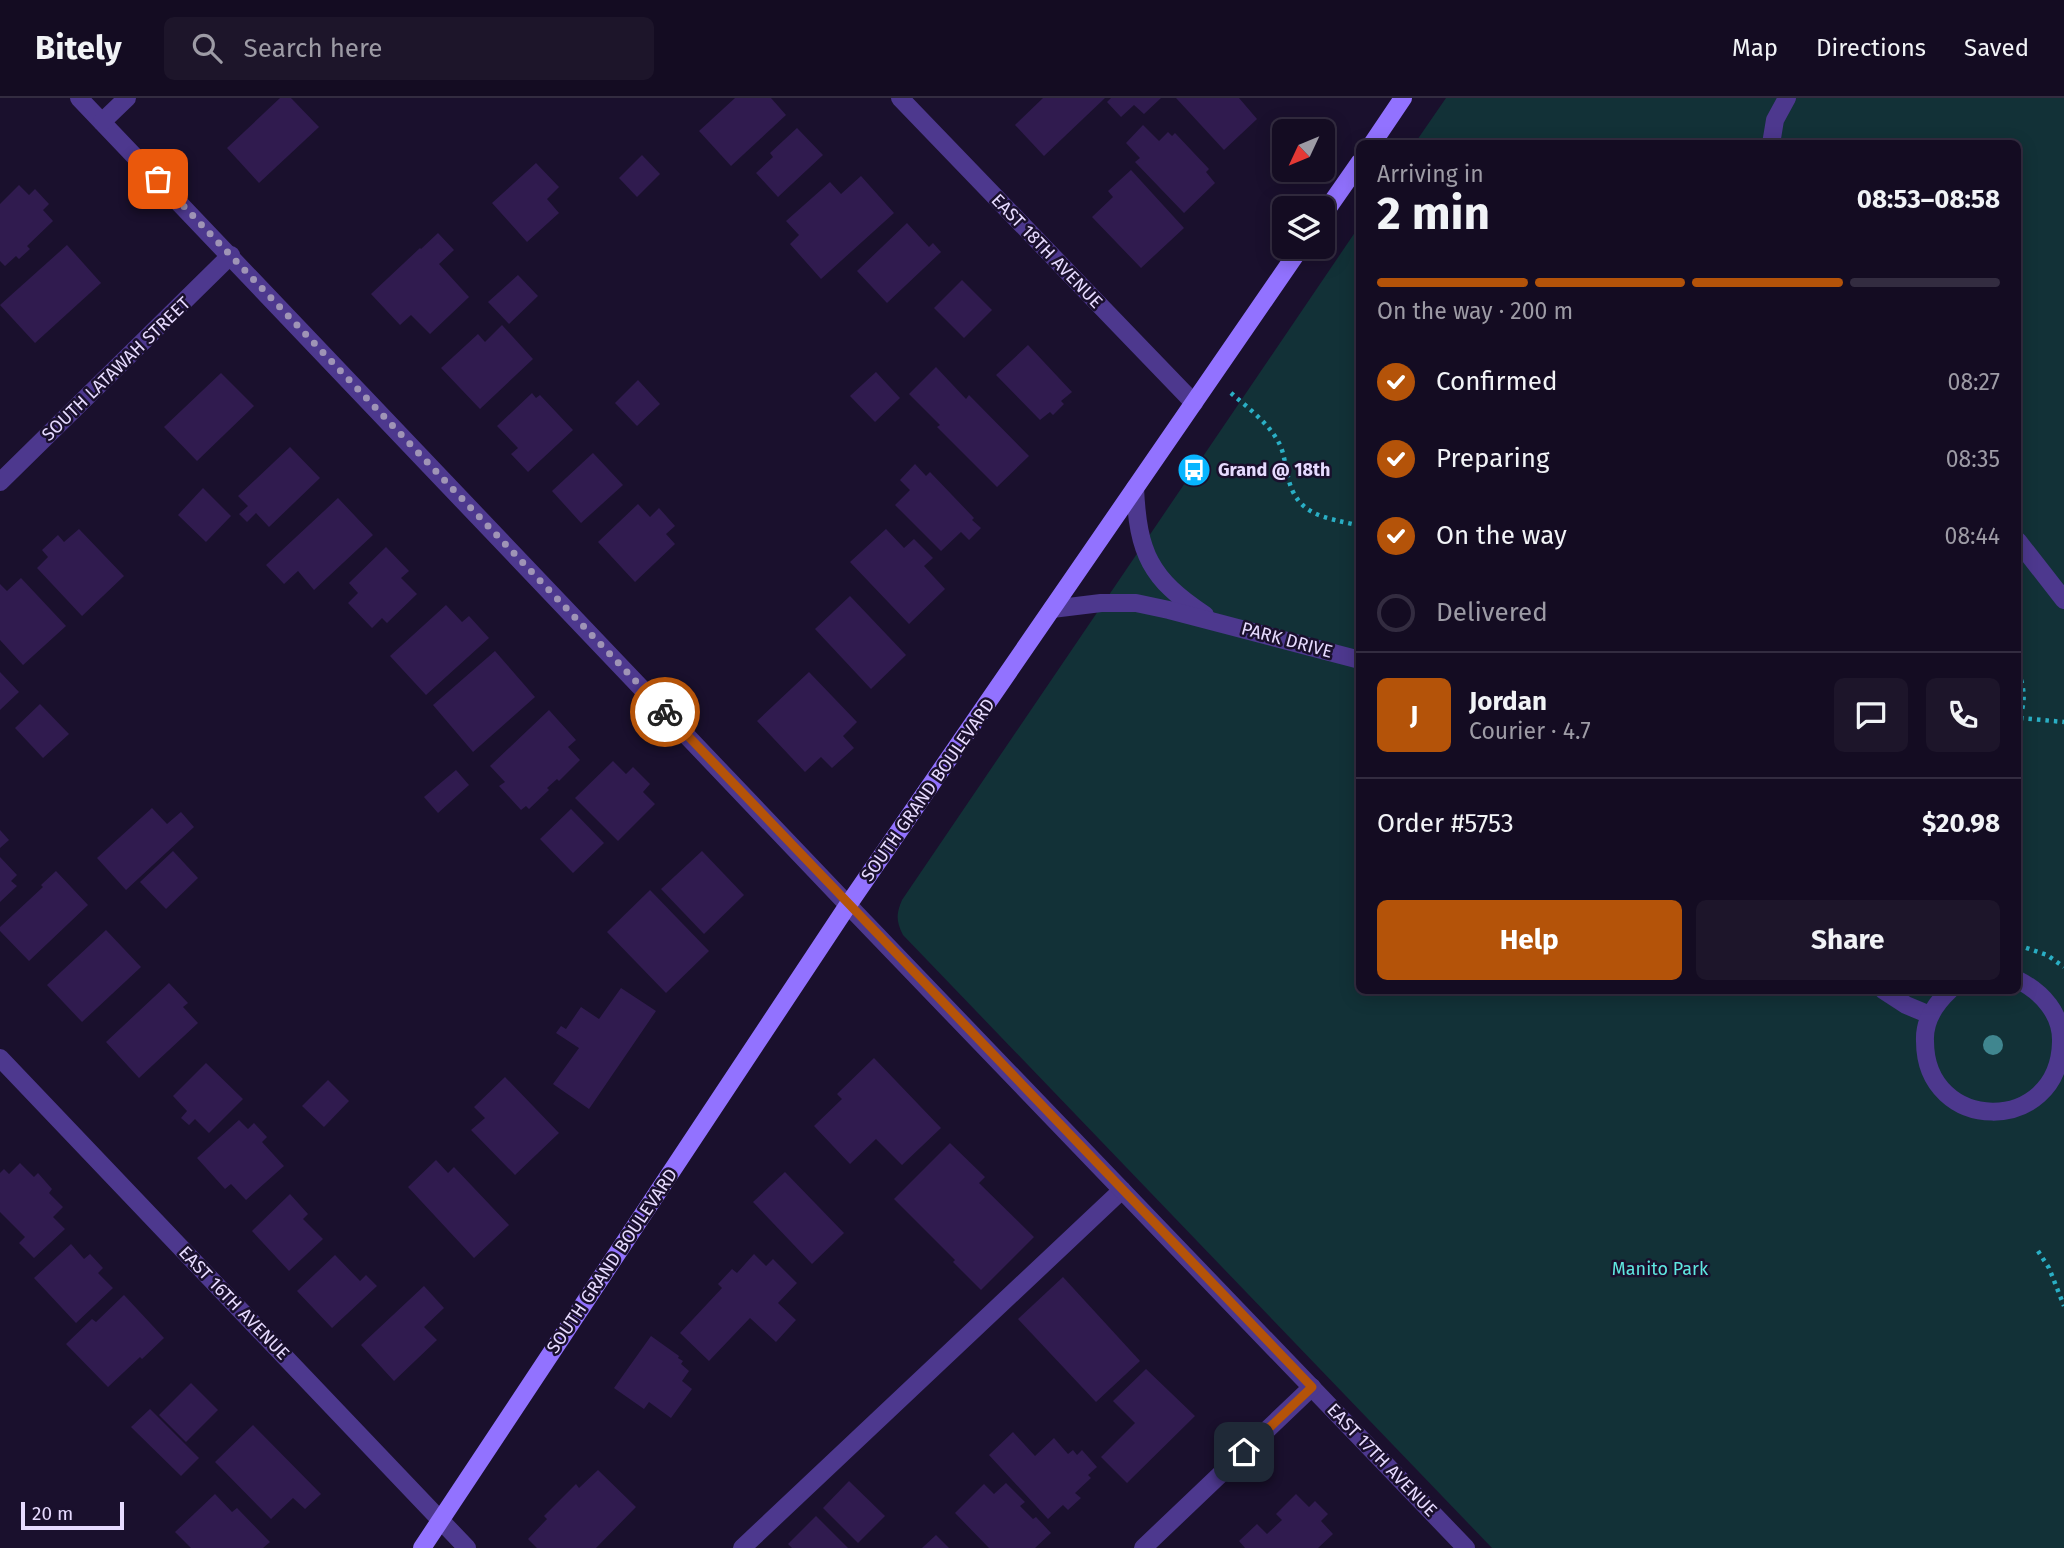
<!DOCTYPE html>
<html lang="en">
<head>
<meta charset="utf-8">
<style>
	:root { --surface:#140c22; --page:#1d152a; --text:#f1f3f6; --muted:#9d9ba5; --line:#332c40; --accent:#b45309 }
	body { margin:0; font-family:"Fira Sans",sans-serif; background:var(--page); color:var(--text); height:100vh; display:flex; flex-direction:column; font-size:26px; white-space:nowrap }
	* { box-sizing:border-box; margin:0 }
	p { font-size:23px; color:var(--muted) }
	.icon { flex:none; width:38px; height:38px; fill:none; stroke:currentColor; stroke-width:2; stroke-linecap:round; stroke-linejoin:round }
	.map { position:relative; flex:1; overflow:hidden }
	.sheet { position:absolute; left:1356px; top:42px; width:665px; height:854px; display:flex; flex-direction:column; background:var(--surface); border-radius:10px; box-shadow:0 4px 18px #0003,0 0 0 2px var(--line) }
	.sheet>* { flex:none }
	.needle { width:46px; rotate:226deg }
	.controls { position:absolute; left:1272px; top:21px; display:grid; gap:14px }
	.controls a { display:grid; place-items:center; width:63px; height:63px; border-radius:10px; background:var(--surface); box-shadow:0 4px 18px #0003,0 0 0 2px var(--line); font-size:35px }
	.scale { position:absolute; left:21px; bottom:18px; width:103px; box-sizing:border-box; padding-left:7px; border:4px solid #e7dbff; border-top:0; font-size:19px; line-height:24px; white-space:nowrap; color:#e7dbff; -webkit-text-stroke:5px #1a102d; paint-order:stroke }
	.pin { position:absolute; display:grid; place-items:center; width:60px; height:60px; color:#fff; margin:-30px; border-radius:14px; box-shadow:0 4px 10px #0006 }
	.courier { position:absolute; display:grid; place-items:center; width:70px; height:70px; margin:-35px; border:5px solid #b45309; border-radius:50%; background:#fff; color:#222; box-shadow:0 2px 9px #0007 }
	.head em { font-style:normal; font-weight:700 }
	.head div { display:flex; flex-direction:column-reverse }
	.head { display:flex; align-items:center; justify-content:space-between; height:119px; padding:0 21px }
	h1 { font-size:46px; font-weight:700; line-height:52px }
	.bar { display:grid; grid-template-columns:repeat(4,1fr); gap:10px 7px; align-content:center; height:84px; padding:0 21px }
	.bar i { height:9px; border-radius:5px; background:var(--line) }
	.bar .selected { background:var(--accent) }
	.bar p { grid-column:span 4 }
	.line { display:flex; align-items:center; gap:18px; padding:0 21px; border-top:2px solid var(--line) }
	.line div { flex:1 }
	.round { display:grid; place-items:center; flex:none; width:74px; height:74px; border-radius:10px; background:var(--page) }
	ol { padding:0 21px; list-style:none }
	li { display:flex; align-items:center; gap:21px; height:77px }
	li p { margin-inline-start:auto }
	li .icon { padding:7px; border-radius:50%; background:var(--accent); color:#fff; stroke-width:4 }
	li:last-child { color:var(--muted) }
	li i { width:38px; height:38px; border:4px solid var(--line); border-radius:50% }
	.cta { display:flex; gap:14px; margin-top:auto; padding:14px 21px }
	.cta a { flex:1; height:80px; border-radius:10px; background:var(--accent); color:#fff; font-size:28px; font-weight:700; line-height:80px; text-align:center }
	.cta a+a { background:var(--page); color:var(--text) }
	header { display:flex; align-items:center; gap:42px; box-sizing:border-box; height:98px; padding:0 35px; background:var(--surface); border-bottom:2px solid var(--line) }
	header strong { font-size:33px }
	nav { display:flex; gap:38px; margin-inline-start:auto; font-size:24px }
	.search { width:490px; height:63px; background:var(--page); display:flex; align-items:center; gap:18px; box-sizing:border-box; padding:0 24px; border-radius:10px; color:var(--muted); font-size:26px }
	.map>svg:first-child { display:block }
	.green { fill:#123137 }
	.building { fill:#301b4f }
	.lines { fill:none; stroke-linecap:round; stroke-linejoin:round }
	.path { stroke:#2aafc5; stroke-width:4.5; stroke-dasharray:3.5 5; stroke-linecap:butt }
	.service { stroke:#4d388e; stroke-width:18 }
	.pedestrian { stroke:#4d388e; stroke-width:18 }
	.minor { stroke:#4d388e; stroke-width:18 }
	.secondary { stroke:#9272ff; stroke-width:18 }
	.tree { fill:#40868f }
	.done { stroke:#9f94b6; stroke-width:7; stroke-dasharray:0 12.6 }
	.route { stroke:#b45309; stroke-width:9 }
	.labels { text-anchor:middle; stroke-width:5; stroke-linejoin:round; paint-order:stroke }
	.street-label { font-size:18px; fill:#e7dbff; stroke:#1a102d }
	.poi-label { font-size:18px; font-weight:bold; fill:#e7dbff; stroke:#1a102d; text-anchor:start }
	.park-label { font-size:18px; fill:#5fe7e0; stroke:#1a102d }
</style>
</head>
<body>
<header>
<strong>Bitely</strong>
<div class="search"><svg class="icon" aria-label="search" viewBox="0 0 24 24"><circle cx="10" cy="10" r="6"/><path d="M15 15l6 6"/></svg>Search here</div>
<nav><a>Map</a><a>Directions</a><a>Saved</a></nav>
</header>
<div class="map">
<svg width="2064" height="1450" viewBox="0 0 2064 1450">
	<rect width="100%" height="100%" fill="#1a102d"/>
	<path class="green" d="M1446 0H2064V1450H1492L903 837C896 823 896 816 902 802L1360 127V892H2018V46L1415 45Z"/>
	<g class="building">
		<path d="M280 0H291L319 29 259 85 227 50Z"/>
		<path d="M735 0H771L786 17 731 68 699 33Z"/>
		<path d="M1043 0H1105L1044 58 1015 27Z"/>
		<path d="M1111 0H1161L1144 16 1134 7 1121 19 1107 4Z"/>
		<path d="M1176 0H1239L1257 21 1224 52Z"/>
		<path d="M1143 27 1159 43 1168 34 1172 38 1175 35 1209 71 1206 74 1215 85 1184 115 1135 64 1140 60 1126 45Z"/>
		<path d="M797 30 823 57 778 99 756 75 773 59 770 55Z"/>
		<path d="M642 57 660 76 637 99 619 80Z"/>
		<path d="M536 65 559 89 547 101 559 115 527 144 492 105Z"/>
		<path d="M1131 72 1184 130 1141 170 1092 119 1113 99 1108 93Z"/>
		<path d="M861 78 894 115 821 181 790 146 799 137 786 123 830 84 841 96Z"/>
		<path d="M19 87 29 97 35 91 49 106 43 112 53 123 27 148 30 151 19 161 16 158 5 168 0 163V106Z"/>
		<path d="M907 125 929 149 933 145 941 154 887 205 857 173Z"/>
		<path d="M438 135 454 152 439 166 469 199 430 236 411 217 400 227 371 196 420 150 421 151Z"/>
		<path d="M67 147 101 185 35 245 0 207Z"/>
		<path d="M518 177 538 198 509 226 488 204Z"/>
		<path d="M962 182 992 212 964 240 934 210Z"/>
		<path d="M502 227 533 261 480 311 441 270 478 236 485 244Z"/>
		<path d="M1028 247 1072 294 1061 303 1064 306 1053 317 1050 314 1040 322 996 277Z"/>
		<path d="M936 269 966 301 969 297 1029 358 997 389 937 329 940 327 909 296Z"/>
		<path d="M876 274 900 300 875 324 850 298Z"/>
		<path d="M221 275 254 308 197 363 164 329Z"/>
		<path d="M638 282 660 306 637 328 615 305Z"/>
		<path d="M532 295 536 300 540 297 573 332 528 374 511 356 518 350 497 328Z"/>
		<path d="M290 349 320 380 269 429 256 415 247 424 239 416 248 408 238 398Z"/>
		<path d="M593 355 623 387 581 425 552 393Z"/>
		<path d="M915 366 926 378 930 374 974 420 972 422 981 430 969 442 961 434 941 453 895 407 910 392 900 382Z"/>
		<path d="M203 390 231 418 206 444 178 417Z"/>
		<path d="M338 400 373 437 314 492 298 473 284 486 266 467Z"/>
		<path d="M638 406 650 419 659 410 675 428 666 436 675 446 635 484 598 444Z"/>
		<path d="M79 431 124 478 82 518 37 470 48 459 42 452 58 437 64 444Z"/>
		<path d="M886 431 904 450 914 441 933 460 924 468 945 491 909 526 850 464Z"/>
		<path d="M386 449 409 473 401 480 417 496 387 525 382 520 372 530 348 505 358 495 349 485Z"/>
		<path d="M21 480 66 528 23 567 0 542V486L7 493Z"/>
		<path d="M850 498 906 557 871 591 815 531Z"/>
		<path d="M446 507 462 524 469 518 489 540 426 597 390 558Z"/>
		<path d="M495 553 535 599 473 654 433 607Z"/>
		<path d="M0 574 19 594 0 612Z"/>
		<path d="M809 574 857 624 843 638 854 650 832 670 821 659 805 674 757 623Z"/>
		<path d="M40 606 69 636 43 660 15 630Z"/>
		<path d="M549 612 576 642 568 649 580 662 559 683 557 681 547 690 549 692 529 711 526 708 521 712 499 688 505 684 490 668Z"/>
		<path d="M613 663 626 676 633 669 650 686 643 694 655 706 618 743 575 700Z"/>
		<path d="M456 672 469 687 438 715 424 699Z"/>
		<path d="M152 710 167 726 181 714 194 729 126 792 97 760Z"/>
		<path d="M571 711 604 745 573 775 540 741Z"/>
		<path d="M0 732 9 742 0 750Z"/>
		<path d="M173 753 198 780 166 811 140 784Z"/>
		<path d="M702 753 744 797 704 836 661 791Z"/>
		<path d="M0 759 17 777 11 783 17 788 0 804Z"/>
		<path d="M56 773 88 807 29 863 0 833V829L43 789 41 787Z"/>
		<path d="M650 792 709 853 666 895 607 834Z"/>
		<path d="M106 832 141 869 82 924 47 887Z"/>
		<path d="M169 885 188 905 183 909 198 925 139 980 106 944Z"/>
		<path d="M621 890 656 913 589 1011 553 986 579 950 556 935 561 928 566 931 581 909 599 921Z"/>
		<path d="M874 960 941 1030 902 1067 876 1041 850 1066 814 1028 842 1001 837 996Z"/>
		<path d="M206 965 243 1001 209 1035 195 1021 189 1027 181 1020 187 1013 173 998Z"/>
		<path d="M505 979 559 1035 515 1077 471 1032 485 1020 474 1009Z"/>
		<path d="M328 982 349 1003 324 1029 302 1008Z"/>
		<path d="M239 1022 248 1031 254 1025 267 1039 262 1044 284 1068 246 1102 231 1086 225 1091 197 1060Z"/>
		<path d="M950 1045 985 1079 979 1085 1034 1139 981 1192 953 1164 955 1162 894 1101Z"/>
		<path d="M436 1062 448 1075 454 1069 509 1127 474 1160 408 1089Z"/>
		<path d="M20 1065 34 1079 38 1075 52 1091 49 1095 63 1109 53 1119 65 1131 34 1160 19 1145 25 1139 0 1114V1075L4 1071 9 1076Z"/>
		<path d="M785 1074 844 1135 812 1166 753 1104Z"/>
		<path d="M290 1096 308 1116 303 1121 323 1141 289 1173 252 1133Z"/>
		<path d="M71 1146 84 1161 90 1156 103 1170 98 1175 113 1190 76 1225 34 1180Z"/>
		<path d="M754 1156 766 1168 773 1161 797 1185 778 1205 796 1222 776 1244 750 1220 709 1263 680 1235 722 1190 718 1186 732 1171 737 1175Z"/>
		<path d="M335 1157 360 1183 366 1177 377 1188 332 1230 297 1193Z"/>
		<path d="M1063 1179 1140 1263 1096 1304 1018 1221Z"/>
		<path d="M424 1188 444 1210 424 1229 437 1242 394 1283 361 1247Z"/>
		<path d="M124 1197 164 1240 142 1261 140 1259 108 1289 66 1246 92 1221 96 1224Z"/>
		<path d="M651 1238 679 1258 678 1260 683 1263 681 1266 689 1273 682 1283 692 1291 671 1320 649 1304 644 1311 614 1290Z"/>
		<path d="M1146 1271 1195 1318 1127 1385 1101 1359 1135 1325 1113 1303Z"/>
		<path d="M191 1285 218 1312 186 1344 159 1317Z"/>
		<path d="M150 1311 199 1360 181 1378 131 1329Z"/>
		<path d="M253 1327 321 1396 305 1411 293 1400 271 1421 215 1364Z"/>
		<path d="M1013 1334 1035 1358 1054 1340 1068 1356 1073 1352 1077 1357 1082 1352 1097 1369 1088 1377 1091 1380 1075 1395 1081 1400 1068 1412 1063 1407 1048 1421 989 1357Z"/>
		<path d="M598 1372 636 1409 596 1450H537L528 1441 547 1421 544 1418 576 1386 579 1390Z"/>
		<path d="M849 1383 885 1418 858 1445 823 1410Z"/>
		<path d="M1006 1385 1025 1404 1020 1408 1033 1421 1036 1419 1051 1435 1035 1450H989L955 1415 984 1386 994 1396Z"/>
		<path d="M215 1396 232 1414 237 1410 270 1444 263 1450H191L175 1434Z"/>
		<path d="M1296 1396 1309 1409 1315 1403 1328 1416 1321 1423 1333 1436 1318 1450H1245L1239 1443 1257 1426 1267 1436 1282 1422 1276 1416Z"/>
		<path d="M816 1418 848 1450H792L788 1446Z"/>
		<path d="M936 1437 949 1450H922Z"/>
	</g>
	<g class="lines">
		<g class="path">
			<path d="M1231 295C1248 310 1270 326 1280 347 1285 358 1285 369 1288 379 1297 419 1326 419 1360 428"/>
			<path d="M2018 574C2025 589 2026 607 2018 622"/>
			<path d="M2020 620 2064 624"/>
			<path d="M2018 847 2047 857 2064 869"/>
			<path d="M2038 1153 2049 1170 2064 1208"/>
		</g>
		<path class="service" d="M742 1450 1122 1092"/>
		<g class="pedestrian">
			<path d="M1771 46 1775 22 1787 0"/>
			<path d="M2018 443 2064 502"/>
		</g>
		<g class="minor">
			<path d="M79 0 848 807 1466 1450"/>
			<path d="M900 0 1194 305"/>
			<path d="M102 24 127 0"/>
			<path d="M0 384 231 157"/>
			<path d="M1135 390C1138 455 1150 481 1205 517"/>
			<path d="M1052 511 1101 505H1136L1169 512 1360 562"/>
			<path d="M1883 892 1906 907 1930 917"/>
			<path d="M1950 892C1935 906 1924 923 1925 943 1925 1036 2059 1038 2061 944 2062 916 2042 894 2018 882"/>
			<path d="M0 960 467 1450"/>
			<path d="M1143 1450 1312 1289"/>
		</g>
		<g class="secondary">
			<path d="M1372 46 1403 0"/>
			<path d="M1323 117 1360 64"/>
			<path d="M422 1450 848 807 1301 149"/>
		</g>
	</g>
	<circle class="tree" cx="1993" cy="947" r="10"/>
	<g class="lines">
		<path class="done" d="M158 81 665 614"/>
		<path class="route" d="M665 614 1312 1289 1244 1354"/>
	</g>
	<defs>
		<symbol id="bus-disc" viewBox="-11 -11 22 22"><circle r="9.5" fill="#07b5ff" stroke="#1a102d"/><path d="M-5-6H5V4H4V6H2V4H-2V6H-4V4H-5ZM-3.5-4V0h7V-4ZM-3.5 1.2v1.5H-2V1.2ZM2 1.2v1.5H3.5V1.2Z" fill="#fff"/></symbol>
	</defs>
	<g fill-rule="evenodd">
		<use href="#bus-disc" x="1175" y="353" width="38" height="38"/>
	</g>
	<g class="labels">
		<g class="street-label">
			<text transform="translate(1047 153) rotate(46)" y="6">EAST 18TH AVENUE</text>
			<text transform="translate(116 271) rotate(-44)" y="6">SOUTH LATAWAH STREET</text>
			<text transform="translate(1287 542) rotate(15)" y="6">PARK DRIVE</text>
			<text transform="translate(928 692) rotate(-55)" y="6">SOUTH GRAND BOULEVARD</text>
			<text transform="translate(612 1163) rotate(-56)" y="6">SOUTH GRAND BOULEVARD</text>
			<text transform="translate(234 1205) rotate(46)" y="6">EAST 16TH AVENUE</text>
			<text transform="translate(1382 1362) rotate(46)" y="6">EAST 17TH AVENUE</text>
		</g>
		<g class="poi-label">
			<text x="1218" y="378">Grand @ 18th</text>
		</g>
		<g class="park-label">
			<text x="1660" y="1177">Manito Park</text>
		</g>
	</g>
</svg>
<div class="controls">
<a><svg class="needle" viewBox="-14 -14 28 28"><path d="M0-13l5 13h-10z" fill="#e53935"/><path d="M0 13l5-13h-10z" fill="#9d9ba5"/></svg></a>
<a><svg class="icon" aria-label="layers" viewBox="0 0 24 24"><path d="M12 4l9 5-9 5-9-5zM3 14l9 5 9-5"/></svg></a>
</div>
<div class="scale">20 m</div>
<div class="pin" style="left:158px;top:81px;background:#ea580c"><svg class="icon" aria-label="bag" viewBox="0 0 24 24"><path d="M5 8h14l-1 12H6zM9 8a3 3 0 0 1 6 0"/></svg></div>
<div class="pin" style="left:1244px;top:1354px;background:#1f2937"><svg class="icon" aria-label="home" viewBox="0 0 24 24"><path d="M3 11l9-7 9 7M6 9v11h12V9"/></svg></div>
<div class="courier" style="left:665px;top:614px"><svg class="icon" aria-label="bike" viewBox="0 0 24 24"><circle cx="6" cy="16" r="4"/><circle cx="18" cy="16" r="4"/><path d="M6 16l4-8h5l3 8M10 8l3 8H6M13 5h3"/></svg></div>
<section class="sheet">
<div class="head"><div><h1>2 min</h1><p>Arriving in</p></div><em>08:53–08:58</em></div>
<div class="bar"><i class="selected"></i><i class="selected"></i><i class="selected"></i><i></i><p>On the way · 200 m</p></div>
<ol>
<li><svg class="icon" aria-label="check" viewBox="0 0 24 24"><path d="M5 12l5 5 9-10"/></svg>Confirmed<p>08:27</p></li>
<li><svg class="icon" aria-label="check" viewBox="0 0 24 24"><path d="M5 12l5 5 9-10"/></svg>Preparing<p>08:35</p></li>
<li><svg class="icon" aria-label="check" viewBox="0 0 24 24"><path d="M5 12l5 5 9-10"/></svg>On the way<p>08:44</p></li>
<li><i></i>Delivered</li>
</ol>
<div class="line" style="height:126px"><b class="round" style="background:var(--accent);color:#fff">J</b><div><b>Jordan</b><p>Courier · 4.7</p></div><a class="round"><svg class="icon" aria-label="chat" viewBox="0 0 24 24"><path d="M4 5h16v11H9l-5 4z"/></svg></a><a class="round"><svg class="icon" aria-label="phone" viewBox="0 0 24 24"><path d="M5 4h4l2 5-3 2q2 4 5 5l2-3 5 2v4C11 20 4 13 5 4z"/></svg></a></div>
<div class="line" style="height:91px"><div>Order #5753</div><b>$20.98</b></div>
<div class="cta"><a>Help</a><a>Share</a></div>
</section>
</div>
</body>
</html>
